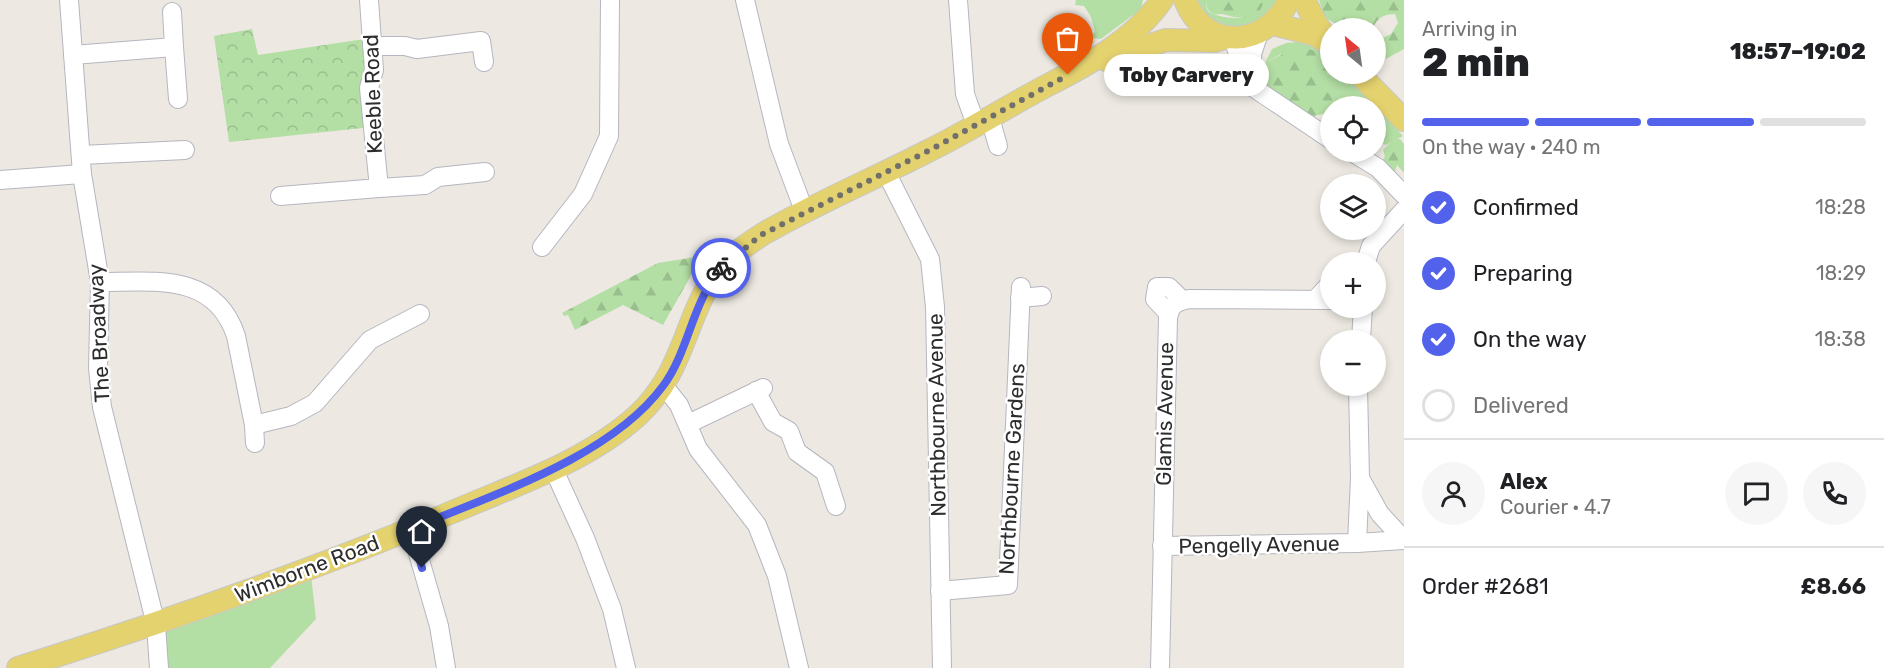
<!DOCTYPE html>
<html lang="en">
<head>
<meta charset="utf-8">
<style>
	:root { --surface:#fff; --page:#f6f6f6; --text:#202124; --muted:#757577; --line:#e0e0e0; --accent:#5262ea }
	body { margin:0; font-family:Rubik,sans-serif; background:var(--page); color:var(--text); height:100vh; display:flex; flex-direction:column; font-size:22px; white-space:nowrap }
	* { box-sizing:border-box; margin:0 }
	p { font-size:20px; color:var(--muted) }
	.icon { flex:none; width:33px; height:33px; fill:none; stroke:currentColor; stroke-width:2; stroke-linecap:round; stroke-linejoin:round }
	.map { position:relative; flex:1; overflow:hidden }
	.panel { display:flex; flex-direction:column; background:var(--surface); width:480px }
	.panel>* { flex:none }
	.needle { width:39px; rotate:331deg }
	.fabs { position:absolute; left:1320px; top:18px; display:grid; gap:12px }
	.fabs a { display:grid; place-items:center; width:66px; height:66px; border-radius:50%; background:var(--surface); box-shadow:0 3px 9px #0003; font-size:30px }
	.pin { position:absolute; display:grid; place-items:center; width:51px; height:51px; color:#fff; margin:-62px -26px; border-radius:50% 50% 50% 0; rotate:-45deg; box-shadow:0 0 6px #0007 }
	.pin .icon { rotate:45deg }
	.courier { position:absolute; display:grid; place-items:center; width:60px; height:60px; margin:-30px; border:4px solid #5262ea; border-radius:50%; background:#fff; color:#222; box-shadow:0 2px 8px #0007 }
	.bubble { position:absolute; height:42px; border-radius:21px; background:var(--surface); box-shadow:0 3px 9px #0003; font-size:20px; font-weight:800; line-height:42px; text-align:center }
	.headline em { font-style:normal; font-weight:800 }
	.headline div { display:flex; flex-direction:column-reverse }
	.headline { display:flex; align-items:center; justify-content:space-between; height:102px; padding:0 18px }
	h1 { font-size:39px; font-weight:800; line-height:45px }
	.bar { display:grid; grid-template-columns:repeat(4,1fr); gap:9px 6px; align-content:center; height:72px; padding:0 18px }
	.bar i { height:8px; border-radius:4px; background:var(--line) }
	.bar .active { background:var(--accent) }
	.bar p { grid-column:span 4 }
	.line { display:flex; align-items:center; gap:15px; padding:0 18px; border-top:2px solid var(--line) }
	.line div { flex:1 }
	.round { display:grid; place-items:center; flex:none; width:63px; height:63px; border-radius:32px; background:var(--page) }
	ol { padding:0 18px; list-style:none }
	li { display:flex; align-items:center; gap:18px; height:66px }
	li p { margin-inline-start:auto }
	li .icon { padding:6px; border-radius:50%; background:var(--accent); color:#fff; stroke-width:4 }
	li:last-child { color:var(--muted) }
	li i { width:33px; height:33px; border:3px solid var(--line); border-radius:50% }
	main { display:flex; flex:1; min-height:0 }
	.map>svg:first-child { display:block }
	.grass { fill:#b3dea4 }
	.forest { fill:url(#forest-firs) }
	.park { fill:url(#park-crowns) }
	.lines { fill:none; stroke-linecap:round; stroke-linejoin:round }
	.minor-casing { stroke:#b5b6bf; stroke-width:20 }
	.major-casing { stroke:#c8c8c8; stroke-width:24 }
	.minor { stroke:#fff; stroke-width:18 }
	.major { stroke:#e4d26f; stroke-width:22 }
	.done { stroke:#706f6c; stroke-width:6; stroke-dasharray:0 10.8 }
	.route { stroke:#5262ea; stroke-width:8 }
	.labels { text-anchor:middle; stroke-width:5; stroke-linejoin:round; paint-order:stroke }
	.street-label { font-size:21px; fill:#2d2d2d; stroke:#fff }
</style>
</head>
<body>
<main>
<div class="map">
<svg width="1404" height="668" viewBox="0 0 1404 668">
	<defs>
		<pattern id="forest-firs" width="22" height="20" patternUnits="userSpaceOnUse" patternTransform="scale(1.5)"><rect width="22" height="20" fill="#b3dea4"/><path d="M5 1l3.5 6h-7zM16 11l3.5 6h-7z" fill="#9abf8e"/></pattern>
		<pattern id="park-crowns" width="20" height="18" patternUnits="userSpaceOnUse" patternTransform="scale(1.5)"><rect width="20" height="18" fill="#b3dea4"/><path d="M2 6a3 3 0 1 1 6 0M12 15a3 3 0 1 1 6 0" fill="none" stroke="#9abf8e"/></pattern>
	</defs>
	<rect width="100%" height="100%" fill="#ede9e2"/>
	<g class="grass">
		<path d="M1076 0H1143L1141 9 1101 39 1091 38 1095 31 1091 17 1084 6 1075 5Z"/>
		<path d="M1193 0H1206C1206 5 1206 11 1211 13 1224 19 1253 22 1261 9L1242 3 1247 0H1278L1267 16 1243 28 1216 24Z"/>
		<path d="M1301 37 1322 48 1330 57V74H1346L1375 106H1365V102L1340 99 1323 91 1329 83 1328 69 1330 67 1281 54 1265 63 1272 49 1286 43 1298 42Z"/>
		<path d="M1376 107 1403 136 1386 145 1376 140Z"/>
		<path d="M310 567 316 619 270 668H159L156 625Z"/>
	</g>
	<g class="forest">
		<path d="M1206 0H1247L1243 3H1263C1258 24 1237 18 1222 14 1218 14 1215 15 1212 13 1207 11 1206 5 1206 0Z"/>
		<path d="M1319 0H1404V49L1382 61 1376 48V41L1391 34 1398 23 1395 14C1384 14 1377 18 1373 28H1344L1325 18Z"/>
		<path d="M1298 46 1315 51 1330 67 1327 73 1334 80 1324 91 1340 99 1360 97 1365 102V106H1330V113L1317 115 1309 121 1261 92 1265 63Z"/>
		<path d="M1394 139H1400L1404 144V173L1397 165 1394 175 1381 164 1385 156 1383 150Z"/>
		<path d="M702 256 663 325 623 305 575 330 568 315 564 316 562 313 658 263Z"/>
	</g>
	<path class="park" d="M252 29 258 55 371 38 372 127 229 142 214 36Z"/>
	<g class="lines">
		<defs>
			<g id="minor">
				<path d="M69 0 82 174 100 282 98 368 102 407 156 625 159 668"/>
				<path d="M745 0 779 144 805 213"/>
				<path d="M958 0 965 94 976 125"/>
				<path d="M1233 38 1246 79 1254 88 1330 139"/>
				<path d="M372 46H405L417 49 481 41 484 62"/>
				<path d="M174 47 178 99"/>
				<path d="M73 55 174 47 172 12"/>
				<path d="M1253 81 1252 54 1259 33"/>
				<path d="M990 118 998 146"/>
				<path d="M1352 152 1378 168 1404 195"/>
				<path d="M81 155 185 150"/>
				<path d="M886 172 930 259 935 307 942 668"/>
				<path d="M0 180 82 174"/>
				<path d="M379 188 425 185 438 177 485 172"/>
				<path d="M280 196 379 188 369 88 374 70 369 0"/>
				<path d="M542 247 583 194 609 136 610 0"/>
				<path d="M1366 262 1371 246 1404 210"/>
				<path d="M100 282C154 282 215 272 236 336L254 425 255 443"/>
				<path d="M1020 298 1042 296"/>
				<path d="M1315 300 1330 284"/>
				<path d="M1169 314 1155 299 1157 287H1169L1182 300"/>
				<path d="M1361 340 1363 308"/>
				<path d="M664 386 679 405 698 449 757 525 777 576 799 668"/>
				<path d="M1358 386 1360 478 1380 514 1404 540"/>
				<path d="M756 391 773 422 789 431 797 452 825 472 836 506"/>
				<path d="M688 424 763 388"/>
				<path d="M254 425 291 416 315 403 370 340 420 314"/>
				<path d="M553 468 585 538 612 609 626 668"/>
				<path d="M411 529 439 626 446 668"/>
				<path d="M1357 543 1404 540"/>
				<path d="M1162 546 1357 543 1360 478"/>
				<path d="M940 591 1008 585 1021 287"/>
				<path d="M1160 668 1168 317C1171 304 1176 302 1189 299L1330 300"/>
			</g>
			<g id="major">
				<path d="M1185 0C1205 52 1266 48 1289 0"/>
				<path d="M1304 0 1317 25 1330 42"/>
				<path d="M1273 24 1313 34 1330 44"/>
				<path d="M1106 60 1166 40 1215 41 1228 37"/>
				<path d="M1359 74 1404 120"/>
				<path d="M18 668C168 621 317 569 462 508 521 483 588 460 637 416 686 371 684 315 720 268 730 256 749 243 763 234 816 203 874 179 928 151 969 131 1008 106 1048 85 1089 64 1135 39 1162 0"/>
			</g>
		</defs>
		<use href="#minor" class="minor-casing"/>
		<use href="#major" class="major-casing"/>
		<use href="#minor" class="minor"/>
		<use href="#major" class="major"/>
	</g>
	<g class="lines">
		<path class="done" d="M721 268 761 235 928 151 1068 75"/>
		<path class="route" d="M422 568 411 529C491 495 610 458 663 386 683 359 689 325 704 295 709 285 715 276 721 268"/>
	</g>
	<g class="labels">
		<g class="street-label">
			<text transform="translate(373 94) rotate(-92)" y="7">Keeble Road</text>
			<text transform="translate(99 333) rotate(-93)" y="7">The Broadway</text>
			<text transform="translate(1165 414) rotate(-89)" y="7">Glamis Avenue</text>
			<text transform="translate(937 415) rotate(-91)" y="7">Northbourne Avenue</text>
			<text transform="translate(1012 469) rotate(-87)" y="7">Northbourne Gardens</text>
			<text transform="translate(1259 545) rotate(-1)" y="7">Pengelly Avenue</text>
			<text transform="translate(307 569) rotate(-21)" y="7">Wimborne Road</text>
		</g>
	</g>
</svg>
<div class="fabs">
<a><svg class="needle" viewBox="-14 -14 28 28"><path d="M0-13l5 13h-10z" fill="#e53935"/><path d="M0 13l5-13h-10z" fill="#757577"/></svg></a>
<a><svg class="icon" aria-label="locate" viewBox="0 0 24 24"><circle cx="12" cy="12" r="6"/><path d="M12 2v4M12 18v4M2 12h4M18 12h4"/></svg></a>
<a><svg class="icon" aria-label="layers" viewBox="0 0 24 24"><path d="M12 4l9 5-9 5-9-5zM3 14l9 5 9-5"/></svg></a>
<a>+</a>
<a>−</a>
</div>
<div class="pin" style="left:1068px;top:75px;background:#ea580c"><svg class="icon" aria-label="bag" viewBox="0 0 24 24"><path d="M5 8h14l-1 12H6zM9 8a3 3 0 0 1 6 0"/></svg></div>
<div class="pin" style="left:422px;top:568px;background:#1f2937"><svg class="icon" aria-label="home" viewBox="0 0 24 24"><path d="M3 11l9-7 9 7M6 9v11h12V9"/></svg></div>
<div class="courier" style="left:721px;top:268px"><svg class="icon" aria-label="bike" viewBox="0 0 24 24"><circle cx="6" cy="16" r="4"/><circle cx="18" cy="16" r="4"/><path d="M6 16l4-8h5l3 8M10 8l3 8H6M13 5h3"/></svg></div>
<div class="bubble" style="left:1104px;top:54px;width:165px">Toby Carvery</div>
</div>
<section class="panel">
<div class="headline"><div><h1>2 min</h1><p>Arriving in</p></div><em>18:57–19:02</em></div>
<div class="bar"><i class="active"></i><i class="active"></i><i class="active"></i><i></i><p>On the way · 240 m</p></div>
<ol>
<li><svg class="icon" aria-label="check" viewBox="0 0 24 24"><path d="M5 12l5 5 9-10"/></svg>Confirmed<p>18:28</p></li>
<li><svg class="icon" aria-label="check" viewBox="0 0 24 24"><path d="M5 12l5 5 9-10"/></svg>Preparing<p>18:29</p></li>
<li><svg class="icon" aria-label="check" viewBox="0 0 24 24"><path d="M5 12l5 5 9-10"/></svg>On the way<p>18:38</p></li>
<li><i></i>Delivered</li>
</ol>
<div class="line" style="height:108px"><a class="round"><svg class="icon" aria-label="person" viewBox="0 0 24 24"><circle cx="12" cy="8" r="4"/><path d="M4 21q1-7 8-7t8 7"/></svg></a><div><b>Alex</b><p>Courier · 4.7</p></div><a class="round"><svg class="icon" aria-label="chat" viewBox="0 0 24 24"><path d="M4 5h16v11H9l-5 4z"/></svg></a><a class="round"><svg class="icon" aria-label="phone" viewBox="0 0 24 24"><path d="M5 4h4l2 5-3 2q2 4 5 5l2-3 5 2v4C11 20 4 13 5 4z"/></svg></a></div>
<div class="line" style="height:78px"><div>Order #2681</div><b>£8.66</b></div>
</section>
</main>
</body>
</html>
